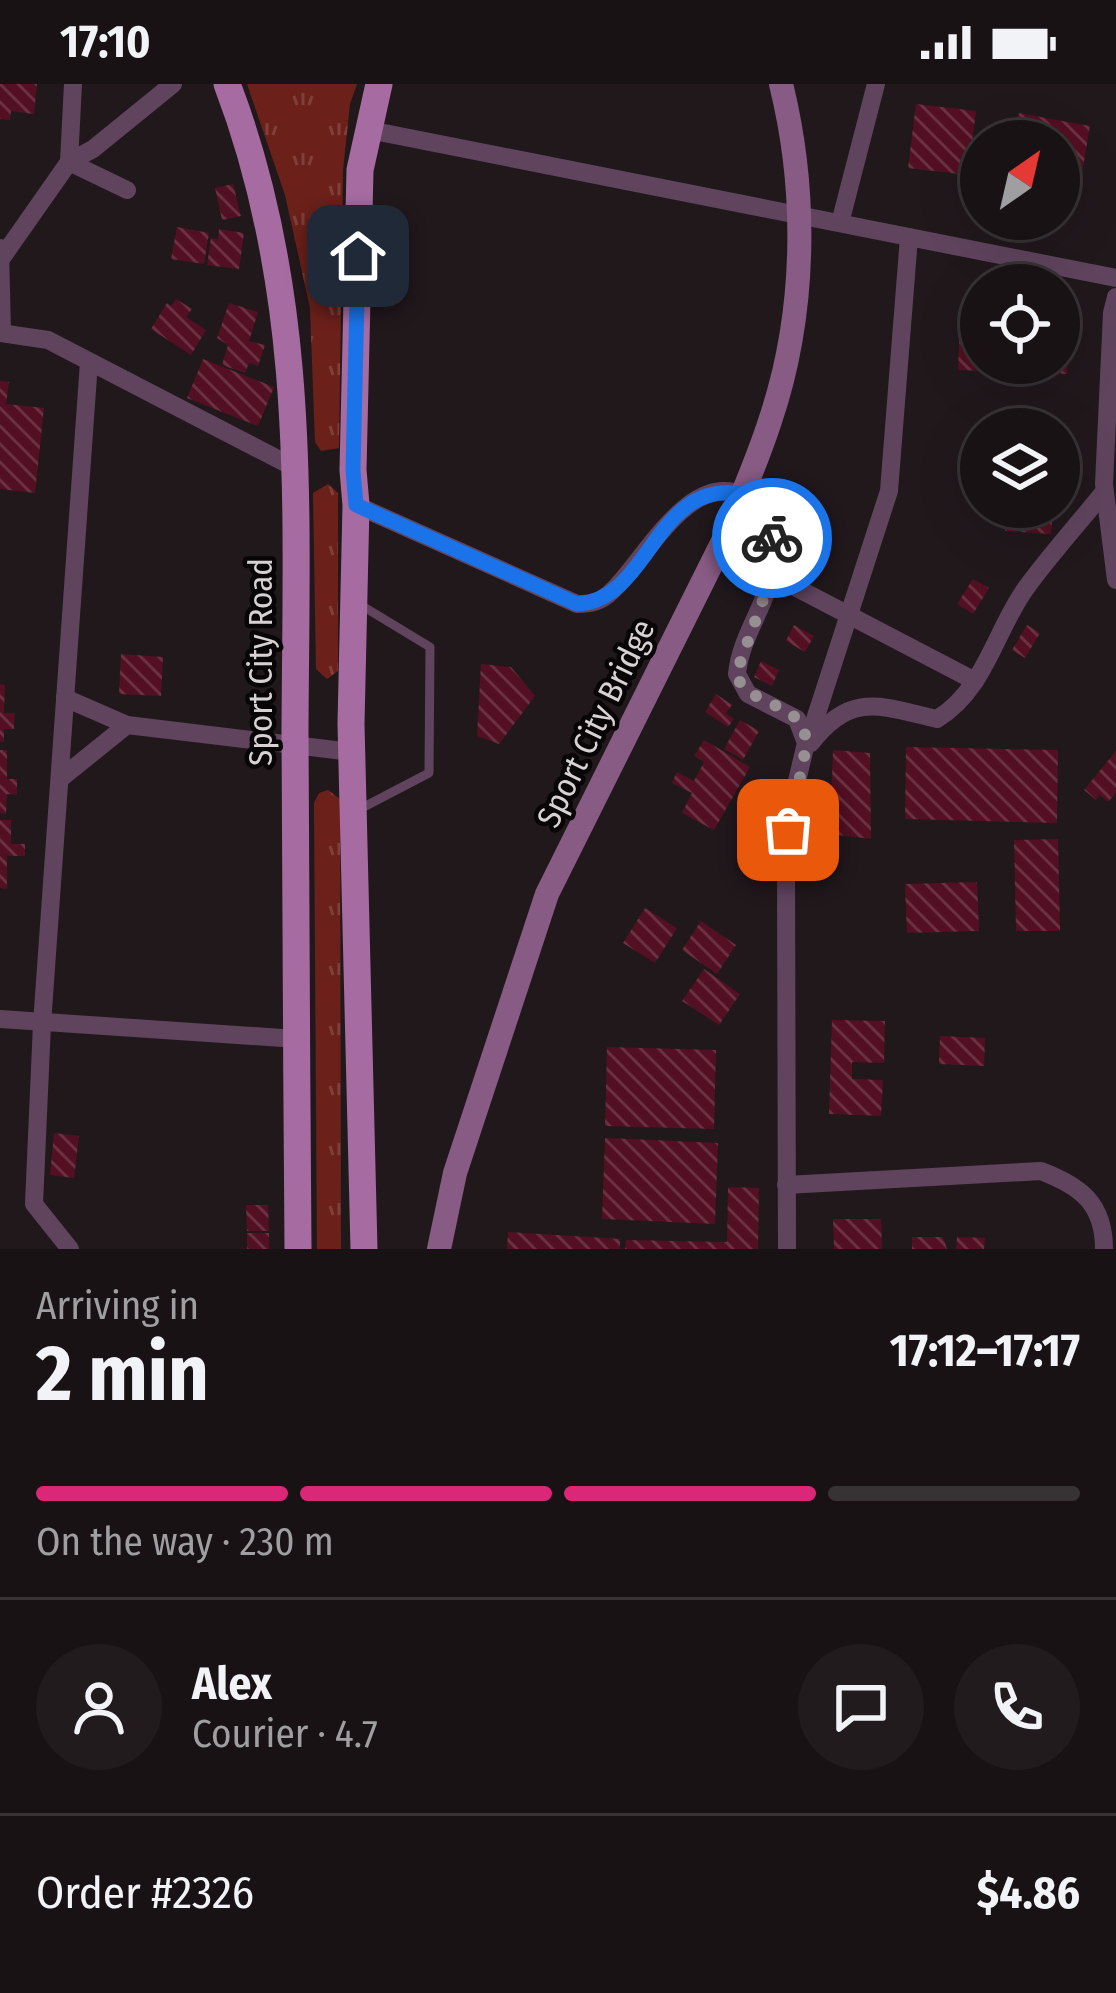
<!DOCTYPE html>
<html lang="en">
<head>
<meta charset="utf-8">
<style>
	:root { --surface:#191215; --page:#221b1e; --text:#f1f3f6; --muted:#9f9ea0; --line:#373234; --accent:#db2777 }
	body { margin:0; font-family:"Fira Sans Condensed",sans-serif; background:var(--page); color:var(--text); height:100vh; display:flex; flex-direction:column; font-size:45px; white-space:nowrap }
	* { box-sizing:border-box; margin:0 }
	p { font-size:39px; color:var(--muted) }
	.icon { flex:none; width:66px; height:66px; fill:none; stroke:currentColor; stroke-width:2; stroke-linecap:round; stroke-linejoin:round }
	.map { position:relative; height:1165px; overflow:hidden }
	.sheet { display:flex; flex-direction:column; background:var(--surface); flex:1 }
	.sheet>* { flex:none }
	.needle { width:78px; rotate:34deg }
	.buttons { position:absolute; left:960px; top:36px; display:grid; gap:24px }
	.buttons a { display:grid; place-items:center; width:120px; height:120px; border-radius:50%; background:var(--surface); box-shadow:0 12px 48px #0002,0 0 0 3px var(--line); font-size:60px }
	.pin { position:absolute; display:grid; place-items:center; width:102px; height:102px; color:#fff; margin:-51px; border-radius:24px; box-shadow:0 6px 18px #0006 }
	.courier { position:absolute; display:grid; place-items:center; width:120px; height:120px; margin:-60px; border:9px solid #1a73e8; border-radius:50%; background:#fff; color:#222; box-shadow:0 3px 15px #0007 }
	.head em { font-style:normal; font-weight:700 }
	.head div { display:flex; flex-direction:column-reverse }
	.head { display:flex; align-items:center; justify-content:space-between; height:204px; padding:0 36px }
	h1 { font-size:78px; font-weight:700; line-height:90px }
	.bar { display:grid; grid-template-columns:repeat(4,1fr); gap:18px 12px; align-content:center; height:144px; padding:0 36px }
	.bar i { height:15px; border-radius:9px; background:var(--line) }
	.bar .selected { background:var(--accent) }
	.bar p { grid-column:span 4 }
	.line { display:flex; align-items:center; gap:30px; padding:0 36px; border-top:3px solid var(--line) }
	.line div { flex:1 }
	.round { display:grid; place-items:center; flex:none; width:126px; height:126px; border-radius:63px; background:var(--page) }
	.status { display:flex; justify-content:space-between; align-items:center; height:84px; padding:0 60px; background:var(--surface); direction:ltr }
	.status svg { height:33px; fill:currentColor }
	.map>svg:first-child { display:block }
	.grass { fill:url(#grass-tufts) }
	.building { fill:url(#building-back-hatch) }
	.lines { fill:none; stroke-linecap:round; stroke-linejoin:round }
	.lane { stroke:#60445e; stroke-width:9 }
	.street { stroke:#60445e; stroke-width:18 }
	.secondary { stroke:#885b84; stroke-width:24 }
	.primary { stroke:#a66ca2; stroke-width:27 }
	.secondary-bridge { stroke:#885b84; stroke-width:24 }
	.done { stroke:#979093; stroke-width:12; stroke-dasharray:0 21.6 }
	.route { stroke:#1a73e8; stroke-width:15 }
	.labels { text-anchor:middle; stroke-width:9; stroke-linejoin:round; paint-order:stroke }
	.street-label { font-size:33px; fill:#d7d1d3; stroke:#080506 }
</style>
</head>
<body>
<div class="status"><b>17:10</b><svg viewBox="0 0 49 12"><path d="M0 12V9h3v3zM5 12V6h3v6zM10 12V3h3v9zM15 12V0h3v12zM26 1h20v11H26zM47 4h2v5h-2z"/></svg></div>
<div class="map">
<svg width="1116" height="1165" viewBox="0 0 1116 1165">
	<defs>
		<pattern id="grass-tufts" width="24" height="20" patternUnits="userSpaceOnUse" patternTransform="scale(3)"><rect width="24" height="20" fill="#6c201a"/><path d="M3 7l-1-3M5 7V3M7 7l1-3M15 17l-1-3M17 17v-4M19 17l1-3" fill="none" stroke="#803f3a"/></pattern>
		<pattern id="building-back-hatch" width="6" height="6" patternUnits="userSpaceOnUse" patternTransform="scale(3)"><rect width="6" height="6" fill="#530f23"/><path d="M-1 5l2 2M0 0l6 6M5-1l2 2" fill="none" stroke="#6b3142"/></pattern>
	</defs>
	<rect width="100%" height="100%" fill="#21181c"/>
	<g class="grass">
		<path d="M247 0H357L350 20 343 86 339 364 321 367 315 358 310 224 285 111Z"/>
		<path d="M328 400 338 409V587L327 595 316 585 313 409Z"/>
		<path d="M328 706 340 715 341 1165H317L314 719 319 709Z"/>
	</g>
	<g class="building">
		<path d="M0 0H37L34 30 11 27 10 36 0 35Z"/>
		<path d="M916 20 976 27 968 91 908 84Z"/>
		<path d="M1019 29 1090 42 1082 90 1059 86V57H1014Z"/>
		<path d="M233 100 241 132 222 136 215 104Z"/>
		<path d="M177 143 209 149 204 180 171 175Z"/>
		<path d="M219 145 244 149 239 185 207 181 211 154 218 155Z"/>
		<path d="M176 215 192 225 186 233 206 246 191 271 151 245 167 219 171 222Z"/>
		<path d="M229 219 258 228 249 257 265 261 258 282 249 279 245 289 222 281 228 261 217 254Z"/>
		<path d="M960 233 981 234V279H1059V237H1069L1067 290 958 286Z"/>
		<path d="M203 275 274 303 258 342 187 314Z"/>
		<path d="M0 297 9 298 6 320 44 324 35 409 0 405Z"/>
		<path d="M1007 423H1053L1051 450 1005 447Z"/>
		<path d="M973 495 989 504 973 530 957 520Z"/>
		<path d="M794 541 814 552 805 568 786 557Z"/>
		<path d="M1027 541 1040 549 1025 574 1012 566Z"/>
		<path d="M121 570 163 573 161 612 119 610Z"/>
		<path d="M761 577 779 586 772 602 754 593Z"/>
		<path d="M481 580 511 583 535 612 499 660 477 652Z"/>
		<path d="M0 600 5 601 4 629H15L14 645H4V658H0Z"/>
		<path d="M716 610 732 621 726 629 734 635 728 643 705 628Z"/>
		<path d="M740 636 759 647 743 676 724 665Z"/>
		<path d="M704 656 750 683 714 746 682 729 692 709 672 699 677 688 694 697 704 678 694 672Z"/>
		<path d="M906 663 1058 666 1057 739 905 735Z"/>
		<path d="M0 666H7V695H17V711L7 710 6 730 0 729Z"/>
		<path d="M833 666 870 669 871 755 830 750Z"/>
		<path d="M1116 667V709L1108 718 1100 711 1096 716 1084 706Z"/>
		<path d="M0 736H11V760H25V772H7V805L0 804Z"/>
		<path d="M1058 755 1060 847H1016L1014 756Z"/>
		<path d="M977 798 979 847 907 849 905 800Z"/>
		<path d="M645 824 677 844 655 879 623 859Z"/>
		<path d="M701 837 736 861 717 890 682 866Z"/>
		<path d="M704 885 740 910 719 941 682 917Z"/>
		<path d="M832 936 885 937 884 979 852 978V995L883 996 881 1032 829 1030Z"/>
		<path d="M940 952 985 954 984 982 939 980Z"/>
		<path d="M607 963 716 966 714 1045 605 1042Z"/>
		<path d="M54 1049 79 1052 74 1094 50 1091Z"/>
		<path d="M605 1054 718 1059 715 1140 602 1135Z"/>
		<path d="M728 1103 759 1104 758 1165H625L626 1156 727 1158Z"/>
		<path d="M246 1121H268L269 1147H247Z"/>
		<path d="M833 1135H881L882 1165H834Z"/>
		<path d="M508 1148 620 1155V1165H507Z"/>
		<rect x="247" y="1149" width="22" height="16"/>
		<path d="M912 1153H943L947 1165H912Z"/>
		<path d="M957 1153 985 1154 984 1165H956Z"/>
	</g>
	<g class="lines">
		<path class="lane" d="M358 726 429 689 430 563 359 520"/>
		<g class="street">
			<path d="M73 0 69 78 127 106"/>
			<path d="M369 46 1116 194"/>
			<path d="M840 139 876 0"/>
			<path d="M0 164 2 249"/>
			<path d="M1 175 69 78 93 65 173 0"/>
			<path d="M1116 213 1112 229 1104 400 1116 496"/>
			<path d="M0 249 48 256 297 385"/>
			<path d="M356 421 577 520C590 520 601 518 611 508 644 478 689 385 744 412 761 420 770 440 773 458 781 506 741 544 737 590L748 610 797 635 806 659 791 722 786 781 787 1165"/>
			<path d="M772 491 975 597"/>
			<path d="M65 614 127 641 352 668"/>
			<path d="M808 657 889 407 909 153"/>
			<path d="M811 659C851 607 880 622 937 635 985 606 995 547 1026 504 1050 471 1078 440 1104 408"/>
			<path d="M60 695 127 641"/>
			<path d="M0 935 297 955"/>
			<path d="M786 1101 1041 1087C1080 1102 1104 1119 1104 1165"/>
			<path d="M70 1165 34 1120 42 940 89 278"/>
		</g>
		<path class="secondary" d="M439 1165 455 1089 547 810 727 449"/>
		<g class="primary">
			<path d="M227 0C308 211 296 425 295 646 295 819 297 992 298 1165"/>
			<path d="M364 1165 351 640 356 421 353 386 360 86 379 0"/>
		</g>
		<path class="secondary-bridge" d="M727 449C741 412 758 375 770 337 806 231 808 109 781 0"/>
	</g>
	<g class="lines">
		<path class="done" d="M772 454V491L736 590C747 623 799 617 805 651 809 670 791 722 788 746"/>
		<path class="route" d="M358 172 353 386 356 421 577 520C650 517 655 395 741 410L763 430 772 454"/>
	</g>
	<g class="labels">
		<g class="street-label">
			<text transform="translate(260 578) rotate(-90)" y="12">Sport City Road</text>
			<text transform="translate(595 639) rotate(-64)" y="12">Sport City Bridge</text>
		</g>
	</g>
</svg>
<div class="buttons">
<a><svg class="needle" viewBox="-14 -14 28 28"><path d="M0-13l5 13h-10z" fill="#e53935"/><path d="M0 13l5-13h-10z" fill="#9f9ea0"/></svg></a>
<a><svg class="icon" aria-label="locate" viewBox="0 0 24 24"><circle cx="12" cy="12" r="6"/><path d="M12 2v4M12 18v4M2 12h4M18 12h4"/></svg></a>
<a><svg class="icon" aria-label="layers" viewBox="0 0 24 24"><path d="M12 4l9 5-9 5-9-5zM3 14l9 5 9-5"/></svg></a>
</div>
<div class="pin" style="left:788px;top:746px;background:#ea580c"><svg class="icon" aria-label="bag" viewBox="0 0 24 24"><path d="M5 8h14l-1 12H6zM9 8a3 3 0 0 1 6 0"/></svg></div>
<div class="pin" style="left:358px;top:172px;background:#1f2937"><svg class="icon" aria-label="home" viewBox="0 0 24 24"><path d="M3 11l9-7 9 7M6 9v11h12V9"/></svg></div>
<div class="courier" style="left:772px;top:454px"><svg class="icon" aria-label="bike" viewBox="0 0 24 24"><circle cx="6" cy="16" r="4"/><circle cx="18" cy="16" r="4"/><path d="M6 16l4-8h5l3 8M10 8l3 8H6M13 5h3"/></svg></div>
</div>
<section class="sheet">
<div class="head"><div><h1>2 min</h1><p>Arriving in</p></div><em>17:12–17:17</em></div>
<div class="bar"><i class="selected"></i><i class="selected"></i><i class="selected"></i><i></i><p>On the way · 230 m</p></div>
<div class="line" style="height:216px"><a class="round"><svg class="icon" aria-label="person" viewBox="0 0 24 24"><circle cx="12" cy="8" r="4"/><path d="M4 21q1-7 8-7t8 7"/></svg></a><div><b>Alex</b><p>Courier · 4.7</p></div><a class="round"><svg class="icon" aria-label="chat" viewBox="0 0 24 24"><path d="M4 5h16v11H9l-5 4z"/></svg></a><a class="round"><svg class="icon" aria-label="phone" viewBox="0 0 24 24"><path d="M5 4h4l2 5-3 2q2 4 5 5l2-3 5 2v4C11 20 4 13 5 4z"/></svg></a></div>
<div class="line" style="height:156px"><div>Order #2326</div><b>$4.86</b></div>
</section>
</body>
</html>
